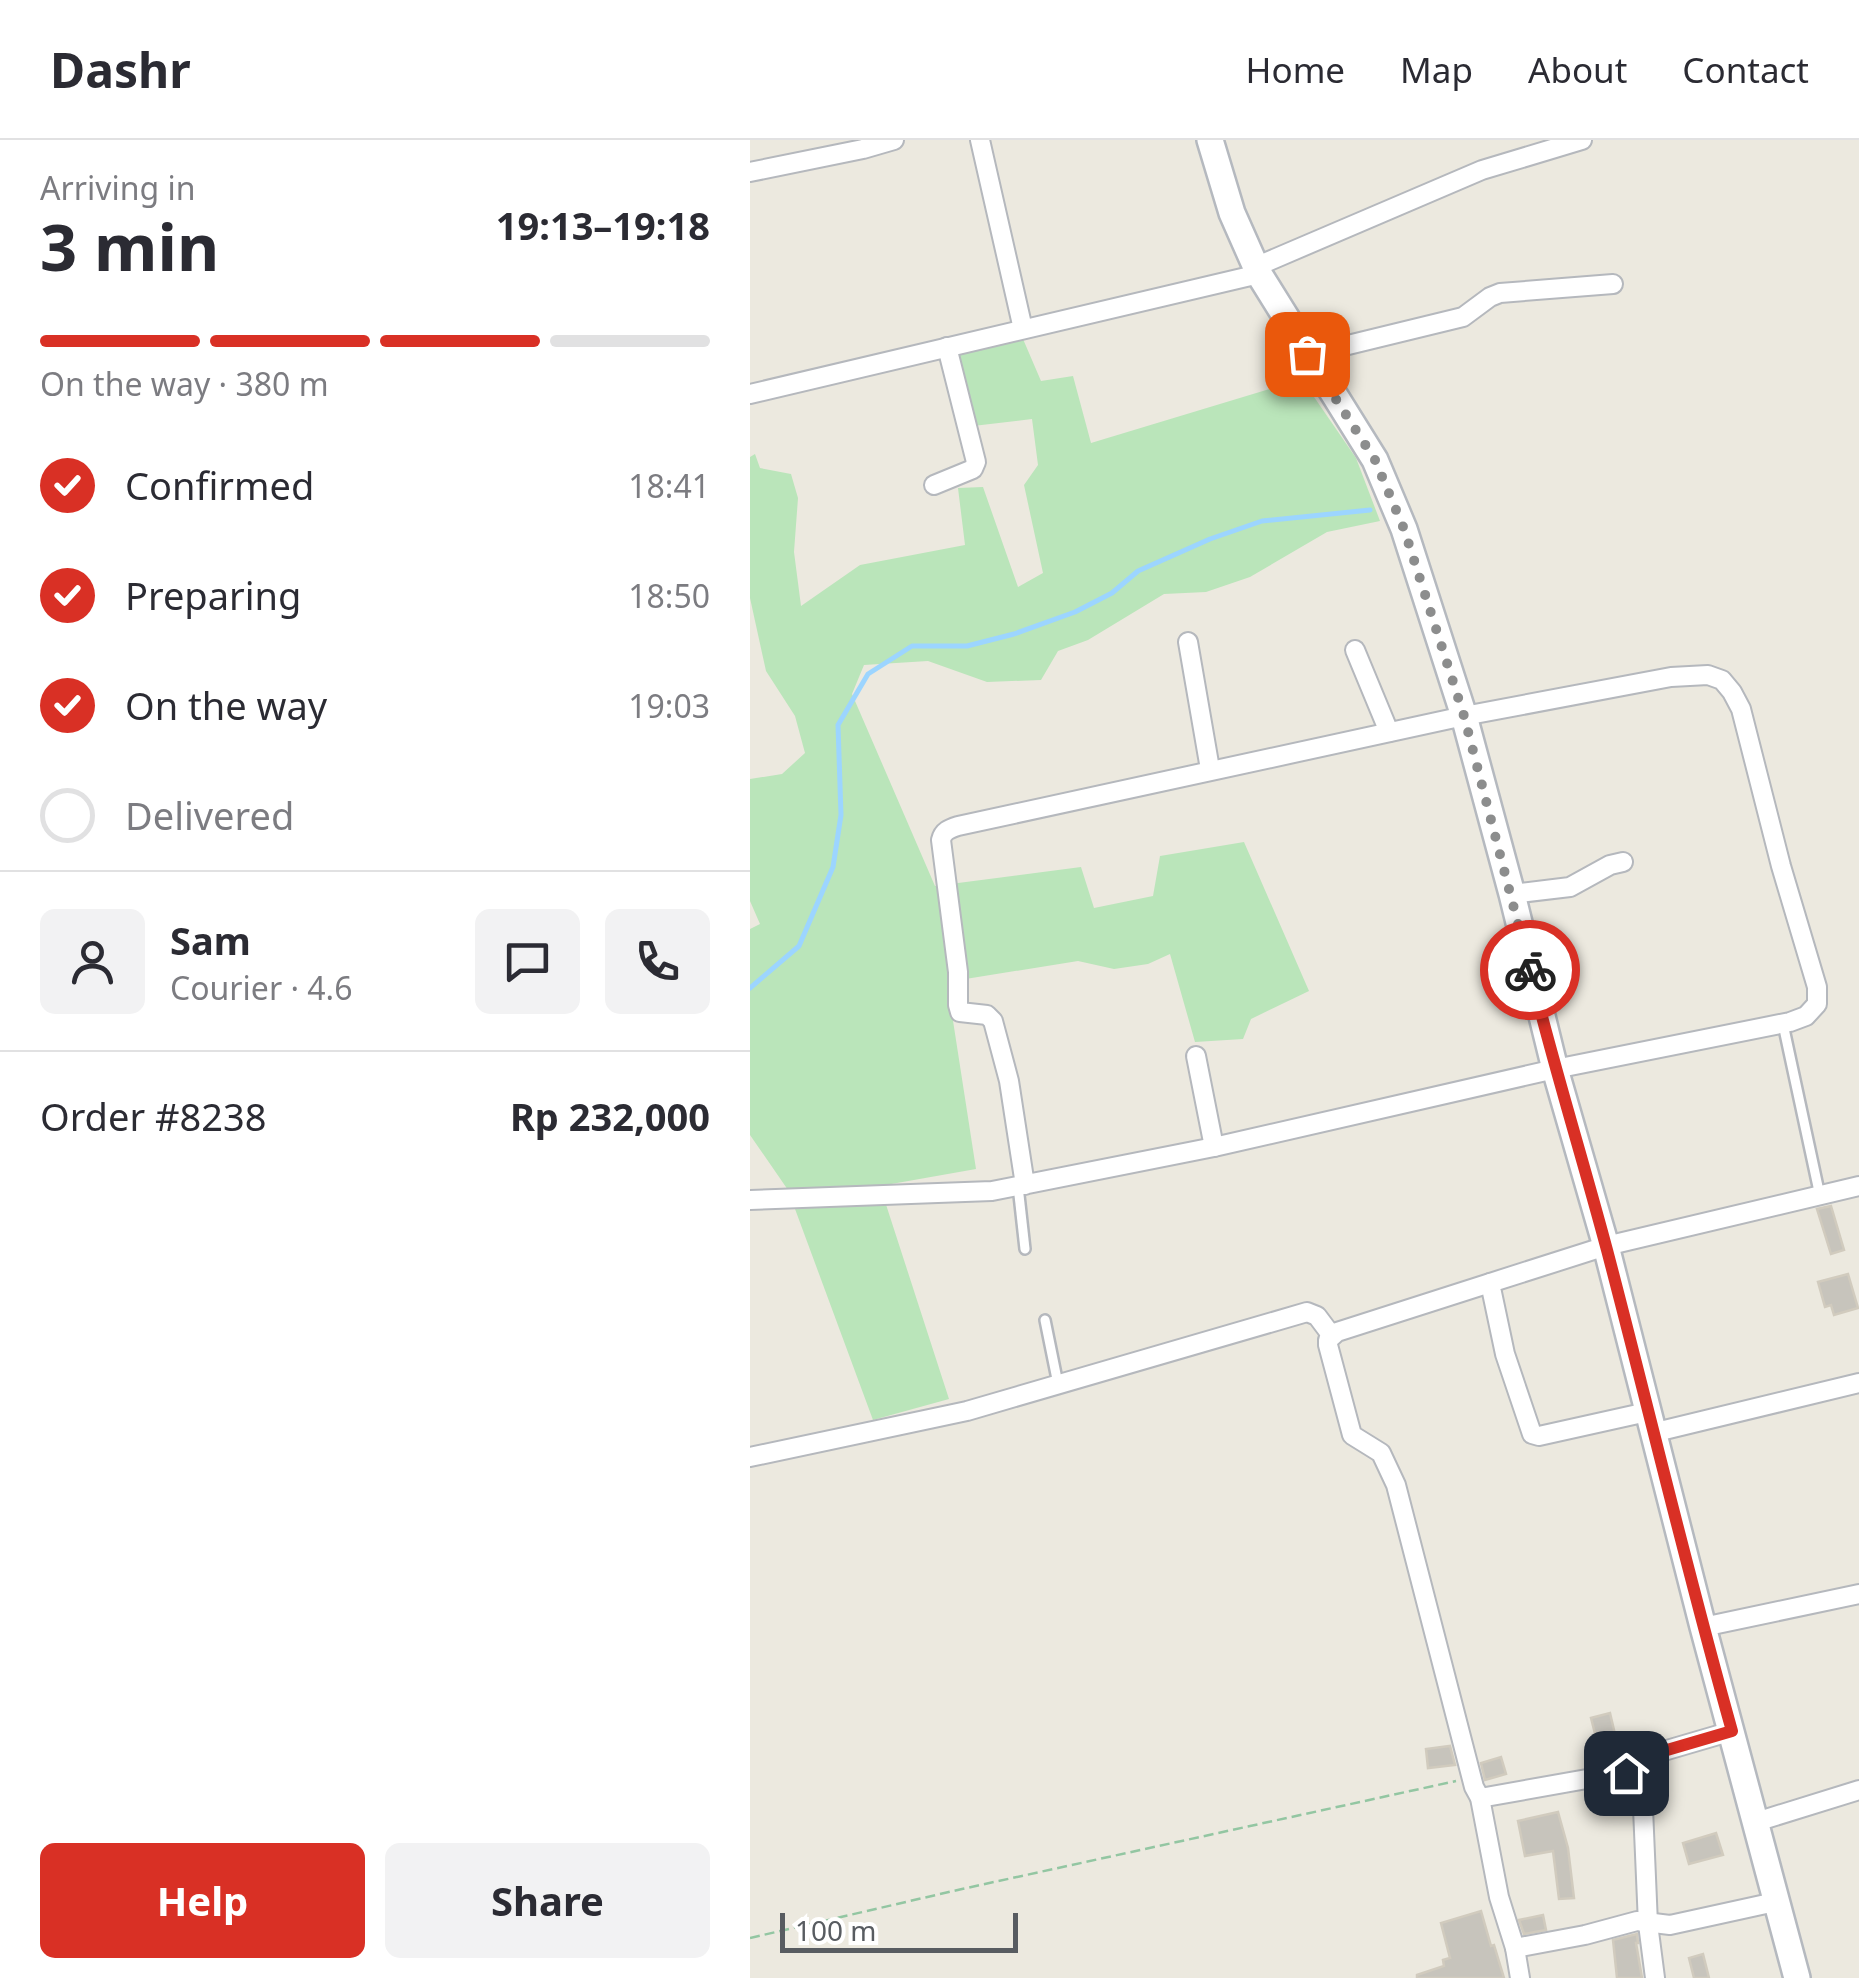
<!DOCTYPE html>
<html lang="en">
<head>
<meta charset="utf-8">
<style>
	:root { --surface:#fff; --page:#f2f2f3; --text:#2b2b33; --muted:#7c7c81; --line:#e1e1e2; --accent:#d93025 }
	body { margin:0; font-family:"Noto Sans",sans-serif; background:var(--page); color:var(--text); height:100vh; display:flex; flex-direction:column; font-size:38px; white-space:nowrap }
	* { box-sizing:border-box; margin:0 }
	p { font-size:32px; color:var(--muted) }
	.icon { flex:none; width:55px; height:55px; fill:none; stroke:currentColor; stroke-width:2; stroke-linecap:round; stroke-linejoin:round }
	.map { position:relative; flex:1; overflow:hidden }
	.sheet { display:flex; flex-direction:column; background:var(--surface); width:750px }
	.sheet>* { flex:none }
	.scale { position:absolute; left:30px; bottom:25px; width:238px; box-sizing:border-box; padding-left:10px; border:5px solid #585c61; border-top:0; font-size:28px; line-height:35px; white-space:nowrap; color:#585c61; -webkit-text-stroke:8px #fff; paint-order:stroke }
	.pin { position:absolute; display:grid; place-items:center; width:85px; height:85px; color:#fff; margin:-42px; border-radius:20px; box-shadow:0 5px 15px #0006 }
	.courier { position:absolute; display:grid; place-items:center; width:100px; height:100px; margin:-50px; border:8px solid #d93025; border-radius:50%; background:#fff; color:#222; box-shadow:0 2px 12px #0007 }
	.headline em { font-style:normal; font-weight:700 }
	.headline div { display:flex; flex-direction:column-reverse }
	.headline { display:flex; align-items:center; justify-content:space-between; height:170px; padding:0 40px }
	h1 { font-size:65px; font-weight:700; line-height:75px }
	.bar { display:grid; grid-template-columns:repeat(4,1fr); gap:15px 10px; align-content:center; height:120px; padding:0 40px }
	.bar i { height:12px; border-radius:8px; background:var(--line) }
	.bar .active { background:var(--accent) }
	.bar p { grid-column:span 4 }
	.line { display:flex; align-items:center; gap:25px; padding:0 40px; border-top:2px solid var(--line) }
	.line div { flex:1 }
	.round { display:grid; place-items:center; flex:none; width:105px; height:105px; border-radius:15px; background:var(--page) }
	ol { padding:0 40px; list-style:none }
	li { display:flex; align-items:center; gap:30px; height:110px }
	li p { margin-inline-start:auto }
	li .icon { padding:10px; border-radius:50%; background:var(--accent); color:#fff; stroke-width:4 }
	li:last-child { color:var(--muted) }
	li i { width:55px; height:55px; border:5px solid var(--line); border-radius:50% }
	.cta { display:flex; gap:20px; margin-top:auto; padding:20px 40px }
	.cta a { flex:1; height:115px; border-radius:15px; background:var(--accent); color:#fff; font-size:40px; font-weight:700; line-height:115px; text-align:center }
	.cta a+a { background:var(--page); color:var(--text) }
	header { display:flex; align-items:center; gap:60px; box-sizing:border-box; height:140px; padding:0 50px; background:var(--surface); border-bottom:2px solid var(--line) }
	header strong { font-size:48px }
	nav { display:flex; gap:55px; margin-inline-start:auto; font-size:35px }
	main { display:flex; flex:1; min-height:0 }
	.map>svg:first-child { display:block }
	.green { fill:#bae5ba }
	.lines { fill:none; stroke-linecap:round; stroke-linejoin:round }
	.stream { stroke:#9cd5ff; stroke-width:5 }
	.building { fill:#c7c4bc; stroke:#d1cbbe; stroke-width:2.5 }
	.service-casing { stroke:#b5b8bd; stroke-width:14 }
	.minor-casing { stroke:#b5b8bd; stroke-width:22 }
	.secondary-casing { stroke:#b5b9bf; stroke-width:30 }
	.path { stroke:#93c6a2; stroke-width:2.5; stroke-dasharray:10 5; stroke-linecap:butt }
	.service { stroke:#fff; stroke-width:9 }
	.minor { stroke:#fff; stroke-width:18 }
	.secondary { stroke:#fff; stroke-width:25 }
	.done { stroke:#8c8d8d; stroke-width:10; stroke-dasharray:0 18 }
	.route { stroke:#d93025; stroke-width:12 }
</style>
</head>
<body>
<header>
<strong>Dashr</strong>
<nav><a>Home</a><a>Map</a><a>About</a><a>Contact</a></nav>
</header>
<main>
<section class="sheet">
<div class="headline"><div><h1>3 min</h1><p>Arriving in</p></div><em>19:13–19:18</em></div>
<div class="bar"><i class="active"></i><i class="active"></i><i class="active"></i><i></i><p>On the way · 380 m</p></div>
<ol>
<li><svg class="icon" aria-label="check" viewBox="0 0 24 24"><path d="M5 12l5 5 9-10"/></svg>Confirmed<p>18:41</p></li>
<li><svg class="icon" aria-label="check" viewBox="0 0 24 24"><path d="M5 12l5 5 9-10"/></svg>Preparing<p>18:50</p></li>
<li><svg class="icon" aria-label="check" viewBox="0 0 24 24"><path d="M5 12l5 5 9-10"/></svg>On the way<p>19:03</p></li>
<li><i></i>Delivered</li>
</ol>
<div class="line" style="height:180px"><a class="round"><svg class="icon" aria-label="person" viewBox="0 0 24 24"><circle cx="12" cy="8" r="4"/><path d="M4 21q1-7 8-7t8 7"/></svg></a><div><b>Sam</b><p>Courier · 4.6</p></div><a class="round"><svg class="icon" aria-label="chat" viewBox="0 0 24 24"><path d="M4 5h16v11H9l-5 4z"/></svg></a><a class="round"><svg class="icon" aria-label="phone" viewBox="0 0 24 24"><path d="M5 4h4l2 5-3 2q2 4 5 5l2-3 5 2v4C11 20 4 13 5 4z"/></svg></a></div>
<div class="line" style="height:130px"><div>Order #8238</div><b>Rp 232,000</b></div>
<div class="cta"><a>Help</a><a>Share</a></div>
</section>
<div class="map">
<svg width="1109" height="1838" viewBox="0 0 1109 1838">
	<rect width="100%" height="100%" fill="#ece9df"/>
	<path class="green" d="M270 192 291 241 323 236 341 303 536 244 562 254 606 318 630 381 577 392 500 437 456 452 414 454 338 500 308 511 291 540 237 542 178 521 114 525 102 554 185 746 331 727 344 768 403 756 410 716 494 702 559 851 501 879 493 899 445 902 420 814 398 824 364 829 328 821 197 842 226 1029 130 1046 199 1259 123 1280 38 1050 0 995V789L10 784 0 761V639L32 634 55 613 45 576 16 531 0 458V317L5 314 10 328 41 334 48 358 44 412 51 466 110 425 215 405 208 348 233 347 268 447 293 433 274 345 288 325 282 279 223 286 209 212Z"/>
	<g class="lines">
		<path class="stream" d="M0 848 49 806 83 727 91 675 88 585 118 534 162 506H217L264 494 325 472 362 453 388 431 460 399 512 381 620 370"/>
	</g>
	<g class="building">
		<path d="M1081 1066 1094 1110 1081 1114 1067 1069Z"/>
		<path d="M1098 1134 1108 1168 1084 1175 1081 1165 1075 1167 1068 1142Z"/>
		<path d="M860 1573 867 1603 861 1605 864 1618 852 1621 841 1578Z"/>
		<path d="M700 1606 705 1625 678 1628 676 1609Z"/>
		<path d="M751 1617 756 1634 735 1640 731 1623Z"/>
		<path d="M808 1672 818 1708 824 1758 809 1759 803 1711 775 1716 768 1681Z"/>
		<path d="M966 1693 973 1715 939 1724 933 1703Z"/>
		<path d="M731 1771 741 1806 744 1805 754 1838H667V1835L694 1826 693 1820 700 1818 691 1783Z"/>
		<path d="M793 1775 796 1790 774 1794 769 1780Z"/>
		<path d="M887 1794 888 1803H886L892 1838H867L863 1800Z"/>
		<path d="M953 1814 959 1838H944L939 1818Z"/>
	</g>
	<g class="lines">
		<defs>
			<g id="service">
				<path d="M1033 884 1070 1056"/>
				<path d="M268 1046 275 1109"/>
				<path d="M295 1180 308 1244"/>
			</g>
			<g id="minor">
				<path d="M230 0 273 189"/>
				<path d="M0 32 113 9 144 0"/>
				<path d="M505 127 732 30 832 0"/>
				<path d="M557 215 713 177 740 157 750 153 863 144"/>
				<path d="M0 254 509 134"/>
				<path d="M184 345 223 329 226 322 197 207"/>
				<path d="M438 502 460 629"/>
				<path d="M605 510 639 592"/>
				<path d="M762 754 820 747 860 725 873 722"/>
				<path d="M446 916 464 1007"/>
				<path d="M0 1060 242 1051 464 1007 805 929 1040 882 1056 876 1067 864V847L1031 726 991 569 982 552 972 540 958 535 921 537 714 576 208 686C199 689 193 691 191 700L208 832V865L210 872 237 875 243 881 259 941 275 1045"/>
				<path d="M740 1143 587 1192 578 1200V1205L602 1295 631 1313 646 1345 724 1647 730 1658 749 1757 765 1808 770 1838"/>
				<path d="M897 1272 789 1296 782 1294 755 1214 740 1143 856 1106 1109 1046"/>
				<path d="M902 1293 1109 1243"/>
				<path d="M0 1317 217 1271 557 1172 567 1176 582 1196"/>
				<path d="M953 1487 1109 1454"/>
				<path d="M891 1622 898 1784 905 1838"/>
				<path d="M730 1658 882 1631 900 1615 982 1591"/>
				<path d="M1006 1682 1109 1650"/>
				<path d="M765 1808 835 1795 887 1781 920 1785 1025 1762"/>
			</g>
			<path id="secondary" d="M460 0 482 73 509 134 625 320 654 389 714 576 762 754 805 929 856 1106 953 1487 1047 1838"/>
		</defs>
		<use href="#service" class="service-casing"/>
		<use href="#minor" class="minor-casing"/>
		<use href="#secondary" class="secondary-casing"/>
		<path class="path" d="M0 1798 212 1749 706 1641"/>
		<use href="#service" class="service"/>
		<use href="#minor" class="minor"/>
		<use href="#secondary" class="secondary"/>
	</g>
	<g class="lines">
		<path class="done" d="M557 214 625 320 654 389 714 576 780 830"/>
		<path class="route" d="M780 830C803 924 832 1016 857 1110 899 1270 937 1431 982 1591L900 1615 882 1631 876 1633"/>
	</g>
</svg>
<div class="scale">100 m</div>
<div class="pin" style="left:557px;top:214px;background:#ea580c"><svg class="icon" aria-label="bag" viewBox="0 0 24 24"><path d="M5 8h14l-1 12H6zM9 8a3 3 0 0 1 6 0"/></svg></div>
<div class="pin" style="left:876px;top:1633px;background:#1f2937"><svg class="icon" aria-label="home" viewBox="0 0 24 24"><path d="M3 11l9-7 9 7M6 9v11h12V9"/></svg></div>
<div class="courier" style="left:780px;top:830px"><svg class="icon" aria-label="bike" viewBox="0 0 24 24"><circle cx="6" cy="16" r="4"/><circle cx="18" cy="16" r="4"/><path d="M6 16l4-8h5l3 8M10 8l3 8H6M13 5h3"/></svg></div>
</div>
</main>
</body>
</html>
